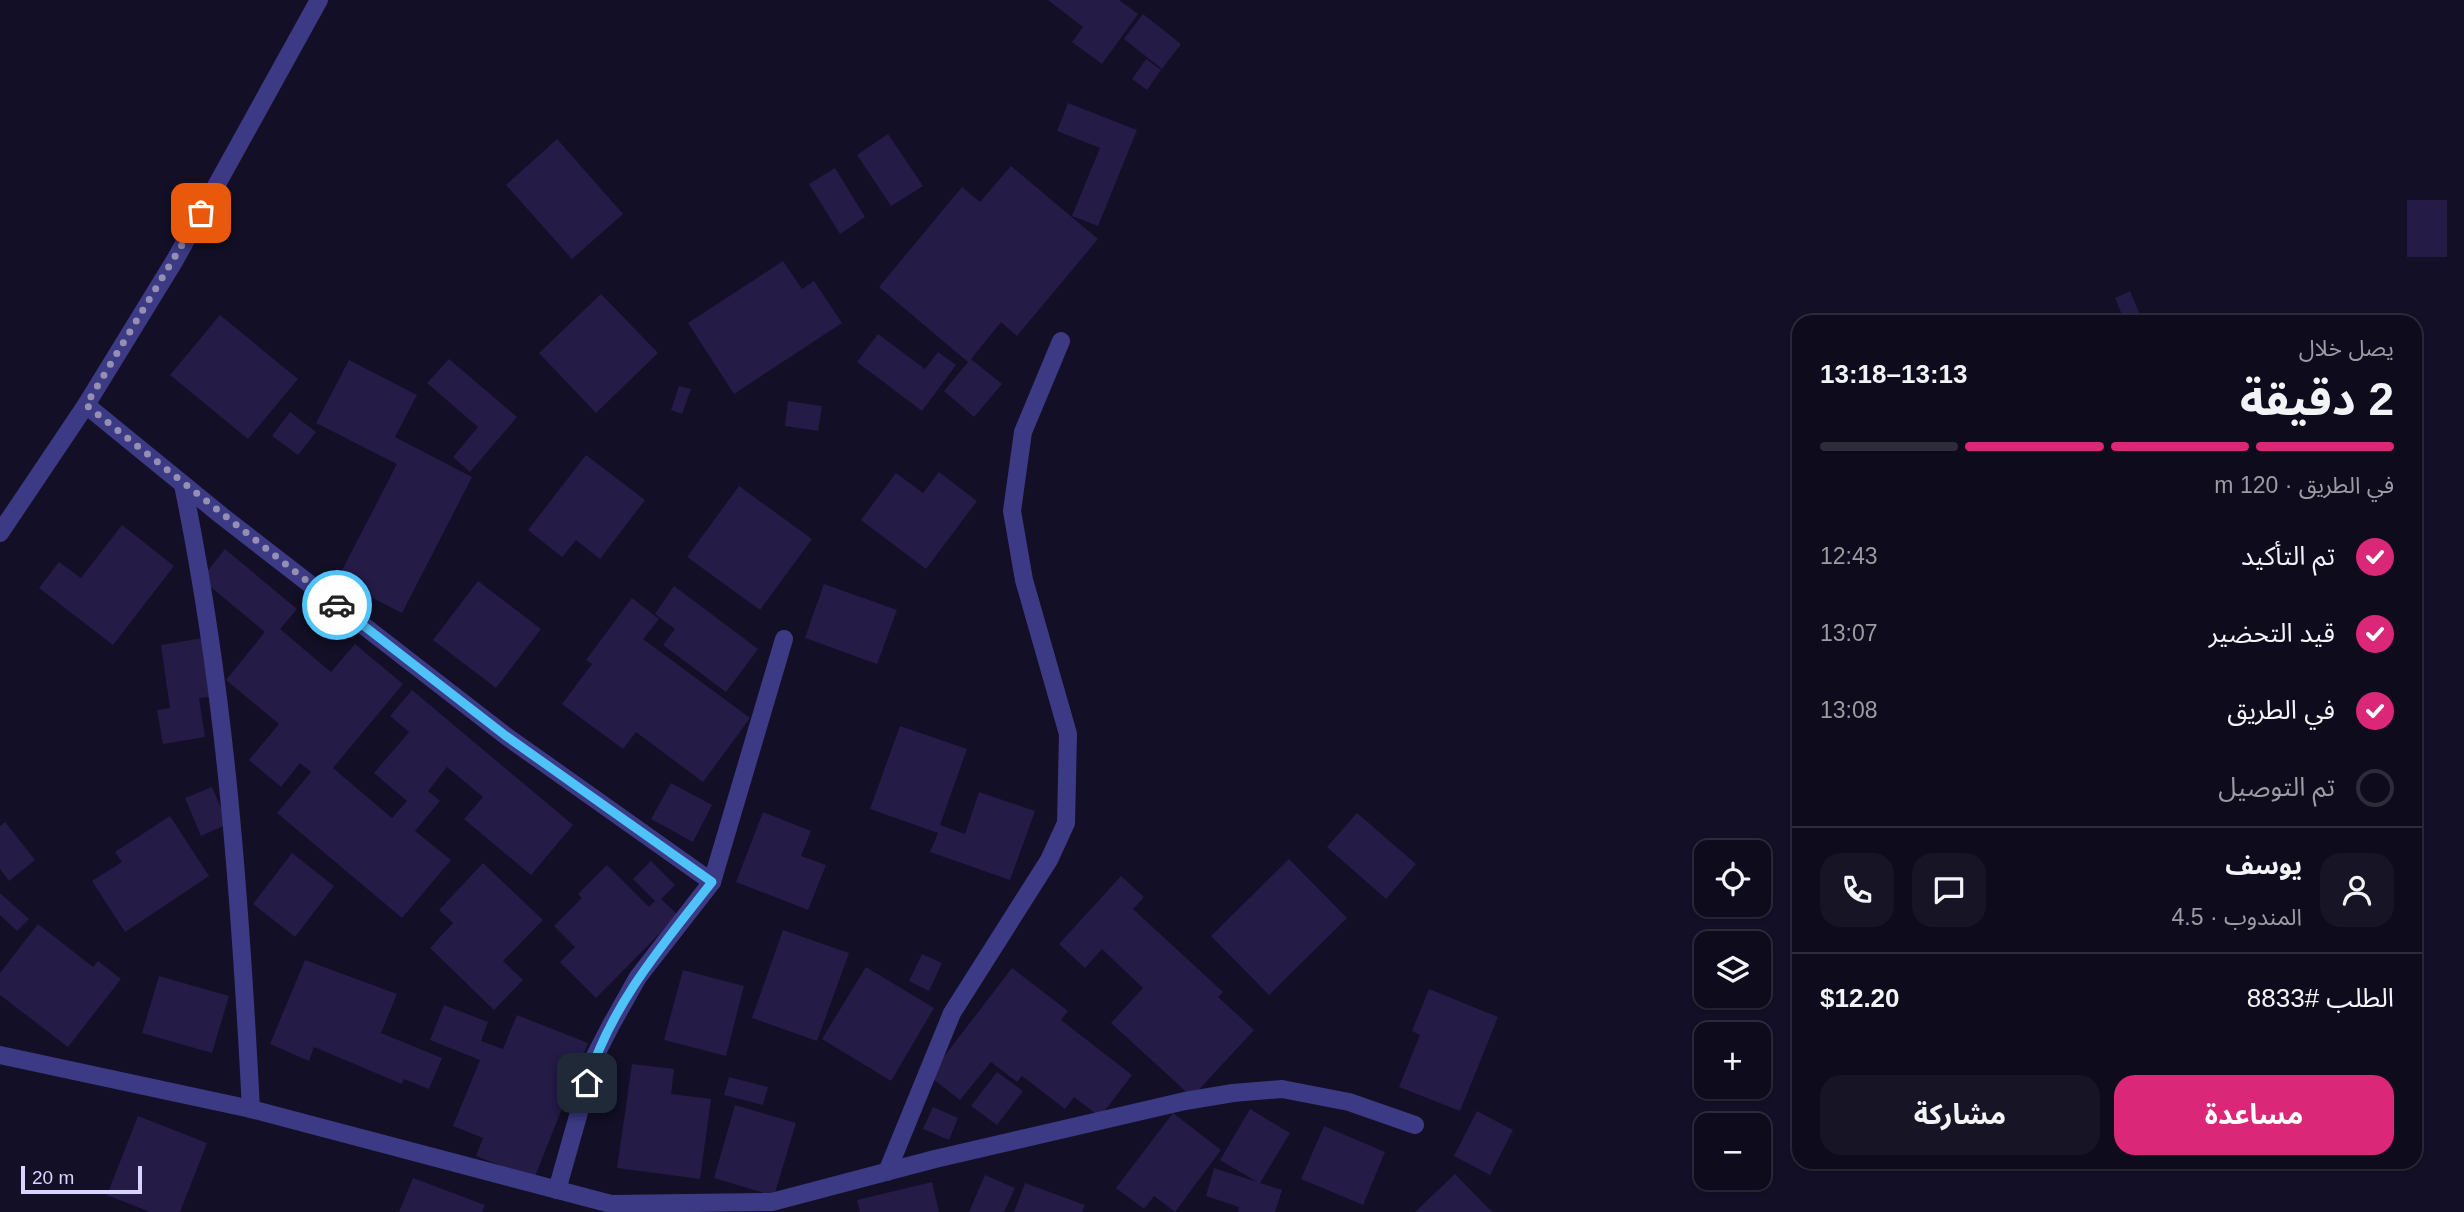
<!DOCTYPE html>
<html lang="ar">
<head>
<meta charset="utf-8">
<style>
	:root { --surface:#0e0b1c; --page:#171425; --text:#f1f3f6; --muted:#9b9ba3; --line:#2e2b3b; --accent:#db2777 }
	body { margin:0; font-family:Helvetica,"Noto Sans Arabic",sans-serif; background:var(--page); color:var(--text); direction:rtl; height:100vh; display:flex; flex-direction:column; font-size:26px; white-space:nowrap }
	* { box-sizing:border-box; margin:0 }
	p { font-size:23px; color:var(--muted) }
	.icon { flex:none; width:38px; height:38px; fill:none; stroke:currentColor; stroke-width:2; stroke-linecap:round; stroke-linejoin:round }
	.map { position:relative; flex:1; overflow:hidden; direction:ltr }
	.sheet { position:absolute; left:1792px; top:315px; width:630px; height:854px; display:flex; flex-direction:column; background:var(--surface); border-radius:21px; box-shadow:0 2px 5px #0004,0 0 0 2px var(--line); direction:rtl }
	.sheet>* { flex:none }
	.controls { position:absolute; left:1694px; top:840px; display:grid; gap:14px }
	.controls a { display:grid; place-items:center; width:77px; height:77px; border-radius:14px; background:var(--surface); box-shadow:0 2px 5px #0004,0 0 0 2px var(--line); font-size:35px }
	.scale { position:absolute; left:21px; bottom:18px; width:121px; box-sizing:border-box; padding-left:7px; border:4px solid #d9d4ff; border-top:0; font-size:19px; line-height:24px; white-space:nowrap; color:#d9d4ff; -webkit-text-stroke:5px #130f26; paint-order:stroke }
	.pin { position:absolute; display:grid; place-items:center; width:60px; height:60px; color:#fff; margin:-30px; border-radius:14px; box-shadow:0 4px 10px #0006 }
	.courier { position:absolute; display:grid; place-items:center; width:70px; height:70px; margin:-35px; border:5px solid #4fc3f7; border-radius:50%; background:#fff; color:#222; box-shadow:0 2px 9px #0007 }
	.overview em { font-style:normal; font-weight:700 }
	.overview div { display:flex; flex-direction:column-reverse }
	.overview { display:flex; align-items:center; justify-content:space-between; height:119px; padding:0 28px }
	h1 { font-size:46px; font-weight:700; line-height:52px }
	.bar { display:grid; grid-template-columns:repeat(4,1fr); gap:10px 7px; align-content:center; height:84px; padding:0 28px }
	.bar i { height:9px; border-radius:5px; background:var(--line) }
	.bar .current { background:var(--accent) }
	.bar p { grid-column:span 4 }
	.line { display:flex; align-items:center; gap:18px; padding:0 28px; border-top:2px solid var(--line) }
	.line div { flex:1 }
	.round { display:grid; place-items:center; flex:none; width:74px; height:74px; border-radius:21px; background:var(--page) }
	ol { padding:0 28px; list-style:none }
	li { display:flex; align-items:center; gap:21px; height:77px }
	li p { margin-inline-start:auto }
	li .icon { padding:7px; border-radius:50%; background:var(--accent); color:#fff; stroke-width:4 }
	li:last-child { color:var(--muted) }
	li i { width:38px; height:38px; border:4px solid var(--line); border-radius:50% }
	.button { display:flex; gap:14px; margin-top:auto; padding:14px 28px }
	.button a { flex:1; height:80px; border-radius:21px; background:var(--accent); color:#fff; font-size:28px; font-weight:700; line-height:80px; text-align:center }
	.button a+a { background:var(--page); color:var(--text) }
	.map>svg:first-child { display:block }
	.building { fill:#241b47 }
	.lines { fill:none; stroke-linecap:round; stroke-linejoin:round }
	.minor { stroke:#3d3a85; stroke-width:18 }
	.done { stroke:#948fb3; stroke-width:7; stroke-dasharray:0 12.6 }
	.route { stroke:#4fc3f7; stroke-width:9 }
</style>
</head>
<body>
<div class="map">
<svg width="2464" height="1212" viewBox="0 0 2464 1212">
	<rect width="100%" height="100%" fill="#130f26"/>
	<g class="building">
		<path d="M1048 0H1119L1138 14 1102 64 1072 42 1083 27Z"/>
		<path d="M1143 14 1181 44 1162 69 1124 39Z"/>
		<path d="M1146 59 1161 70 1147 90 1132 79Z"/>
		<path d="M1068 103 1137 130 1098 226 1072 216 1100 148 1057 131Z"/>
		<path d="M888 134 923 186 891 206 857 155Z"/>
		<path d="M557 139 623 214 572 259 506 185Z"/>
		<path d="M1011 166 1098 239 1017 336 1001 322 971 359 1002 384 974 417 944 391 968 362 879 287 962 187 980 202Z"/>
		<path d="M835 168 865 217 840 234 809 184Z"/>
		<rect x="2407" y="200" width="40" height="57"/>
		<path d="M783 261 802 289 814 281 842 323 734 394 688 323Z"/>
		<path d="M2130 291 2141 317 2125 322 2115 298Z"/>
		<path d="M601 294 658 353 596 413 539 353Z"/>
		<path d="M220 315 298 379 248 439 170 375Z"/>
		<path d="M878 334 925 369 938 352 956 365 922 411 857 362Z"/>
		<path d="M449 359 517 417 470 472 453 457 478 427 427 383Z"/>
		<path d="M349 360 417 395 395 437 472 477 402 613 337 580 397 464 316 423Z"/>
		<path d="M679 386 691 389 682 414 671 410Z"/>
		<path d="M788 401 822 406 818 431 785 426Z"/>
		<path d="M290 412 316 432 298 455 272 436Z"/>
		<path d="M586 455 645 500 600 559 576 540 562 557 528 530Z"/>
		<path d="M939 472 977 501 926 569 861 520 896 473 923 493Z"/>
		<path d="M739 486 812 539 760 610 687 557Z"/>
		<path d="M122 525 174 566 113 645 39 588 59 562 81 578Z"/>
		<path d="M225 549 297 609 280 629 331 672 355 644 403 684 333 768 392 818 407 801 374 773 409 732 390 716 412 690 573 825 531 875 464 819 483 797 447 767 428 791 440 801 415 831 451 860 402 918 277 813 311 772 300 763 281 787 249 760 279 724 226 680 265 632 201 579Z"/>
		<path d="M478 581 541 629 496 688 433 640Z"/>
		<path d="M824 584 897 610 877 664 805 638Z"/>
		<path d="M674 586 758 649 726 692 663 645 675 629 655 614Z"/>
		<path d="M632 598 659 619 643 639 750 718 703 782 636 732 623 749 562 704 592 664 586 660Z"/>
		<path d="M203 638 211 697 199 698 205 737 163 744 157 710 170 708 161 645Z"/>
		<path d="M900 726 967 749 940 825 965 834 979 792 1035 811 1010 880 930 852 938 833 870 809Z"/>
		<path d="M671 783 712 805 693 842 651 819Z"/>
		<path d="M212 787 228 824 201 836 185 798Z"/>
		<path d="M763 812 811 831 801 856 826 865 808 910 736 882Z"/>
		<path d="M1357 813 1416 864 1386 899 1327 847Z"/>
		<path d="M170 816 209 876 125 932 92 881 122 862 115 852Z"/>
		<path d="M5 822 35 860 9 881 0 869V826Z"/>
		<path d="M292 853 334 886 295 937 253 904Z"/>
		<path d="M1289 859 1347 918 1269 995 1211 936Z"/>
		<path d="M651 861 675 885 661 899 678 915 596 998 560 962 575 947 554 926 582 898 578 894 607 865 649 907 655 901 633 879Z"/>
		<path d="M483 863 543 920 503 961 523 980 494 1010 430 948 453 923 439 910Z"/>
		<path d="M1121 876 1144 897 1133 909 1223 992 1218 997 1254 1030 1192 1097 1111 1023 1143 988 1102 949 1085 968 1059 944Z"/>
		<path d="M0 893 29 919 17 931 0 915Z"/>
		<path d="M38 924 93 967 98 961 121 979 68 1047 0 995V973Z"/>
		<path d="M783 930 849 953 817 1041 752 1018Z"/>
		<path d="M922 954 942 963 929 991 909 981Z"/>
		<path d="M305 960 397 994 381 1033 442 1058 429 1089 404 1079 402 1084 314 1047 309 1061 270 1044Z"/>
		<path d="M866 967 934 1008 891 1081 822 1039Z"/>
		<path d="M1012 968 1068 1011 1061 1020 1132 1075 1100 1117 1074 1097 1065 1109 1022 1076 1017 1082 991 1062 960 1100 929 1076Z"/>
		<path d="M683 970 744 986 726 1056 664 1040Z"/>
		<path d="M159 976 229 996 212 1053 142 1033Z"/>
		<path d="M1429 989 1498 1017 1460 1111 1399 1087 1420 1035 1412 1031Z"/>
		<path d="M444 1005 488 1022 481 1041 503 1049 517 1015 588 1043 534 1179 476 1156 483 1138 453 1126 480 1060 430 1040Z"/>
		<path d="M632 1064 674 1069 671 1094 711 1099 700 1179 617 1168Z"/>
		<path d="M997 1072 1023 1091 997 1125 971 1106Z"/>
		<path d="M729 1077 768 1087 763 1105 724 1095Z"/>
		<path d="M735 1105 796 1123 774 1196 714 1178Z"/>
		<path d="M933 1107 958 1118 949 1140 923 1129Z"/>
		<path d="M1250 1109 1290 1133 1260 1183 1282 1190 1275 1212H1238L1239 1207 1206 1196 1214 1168 1257 1182 1220 1160Z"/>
		<path d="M1477 1111 1513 1130 1490 1175 1454 1156Z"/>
		<path d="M1173 1113 1221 1150 1175 1212 1154 1196 1144 1209 1116 1188Z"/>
		<path d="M138 1116 207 1143 180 1212H150L107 1195Z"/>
		<path d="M1324 1126 1385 1152 1363 1205 1301 1179Z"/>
		<path d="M1455 1174 1492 1212H1415Z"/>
		<path d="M985 1175 1015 1188 1004 1212H969Z"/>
		<path d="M413 1178 485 1205 482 1212H399Z"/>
		<path d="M932 1182 939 1212H860L857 1200Z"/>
		<path d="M1025 1183 1085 1205 1082 1212H1014Z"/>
	</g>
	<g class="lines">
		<g class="minor">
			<path d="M86 405 222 516 506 736 712 882"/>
			<path d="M183 485C226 693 240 898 251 1109"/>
			<path d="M0 533 86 405 175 260 319 0"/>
			<path d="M0 1055 251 1109 611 1204 772 1202 935 1159 1185 1101 1233 1093 1282 1089 1349 1102 1415 1125"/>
			<path d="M887 1172 952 1013 1049 860 1066 823 1068 734 1024 580 1012 511 1023 432 1061 341"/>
			<path d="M557 1190 595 1056 611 1025 638 977 712 882 784 639"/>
		</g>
	</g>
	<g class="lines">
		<path class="done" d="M201 213 86 405 337 605"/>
		<path class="route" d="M337 605 506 736 712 882C663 944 610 1006 587 1083"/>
	</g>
</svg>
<div class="controls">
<a><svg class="icon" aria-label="locate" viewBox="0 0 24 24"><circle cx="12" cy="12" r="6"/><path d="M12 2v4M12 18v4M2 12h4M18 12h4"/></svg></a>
<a><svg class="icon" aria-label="layers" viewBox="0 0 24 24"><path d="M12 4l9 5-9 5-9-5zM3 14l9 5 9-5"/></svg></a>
<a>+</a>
<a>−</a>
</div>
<div class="scale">20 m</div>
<div class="pin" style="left:201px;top:213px;background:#ea580c"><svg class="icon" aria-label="bag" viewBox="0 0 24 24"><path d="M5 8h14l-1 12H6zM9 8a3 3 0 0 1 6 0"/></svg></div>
<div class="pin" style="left:587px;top:1083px;background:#1f2937"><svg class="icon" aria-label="home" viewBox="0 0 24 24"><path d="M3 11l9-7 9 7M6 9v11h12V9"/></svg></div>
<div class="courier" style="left:337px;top:605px"><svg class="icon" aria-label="car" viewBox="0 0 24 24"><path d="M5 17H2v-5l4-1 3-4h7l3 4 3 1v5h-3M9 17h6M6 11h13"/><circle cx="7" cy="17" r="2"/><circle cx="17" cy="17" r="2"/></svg></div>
<section class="sheet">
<div class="overview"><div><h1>2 دقيقة</h1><p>يصل خلال</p></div><em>13:13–13:18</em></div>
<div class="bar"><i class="current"></i><i class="current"></i><i class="current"></i><i></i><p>في الطريق · 120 m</p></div>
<ol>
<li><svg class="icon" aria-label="check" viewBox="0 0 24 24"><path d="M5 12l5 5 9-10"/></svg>تم التأكيد<p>12:43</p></li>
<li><svg class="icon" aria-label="check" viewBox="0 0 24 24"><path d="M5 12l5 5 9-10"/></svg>قيد التحضير<p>13:07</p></li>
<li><svg class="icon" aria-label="check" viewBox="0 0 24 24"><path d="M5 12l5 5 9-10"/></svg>في الطريق<p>13:08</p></li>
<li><i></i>تم التوصيل</li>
</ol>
<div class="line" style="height:126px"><a class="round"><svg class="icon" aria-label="person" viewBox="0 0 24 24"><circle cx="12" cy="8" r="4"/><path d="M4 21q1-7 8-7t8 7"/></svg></a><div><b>يوسف</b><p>المندوب · 4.5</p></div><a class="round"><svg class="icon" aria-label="chat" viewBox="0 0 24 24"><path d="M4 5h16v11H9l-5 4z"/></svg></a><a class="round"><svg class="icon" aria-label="phone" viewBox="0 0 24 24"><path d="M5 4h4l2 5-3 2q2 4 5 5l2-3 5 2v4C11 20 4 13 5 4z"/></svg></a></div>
<div class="line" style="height:91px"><div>الطلب #8833</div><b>$12.20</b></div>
<div class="button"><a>مساعدة</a><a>مشاركة</a></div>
</section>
</div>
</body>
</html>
